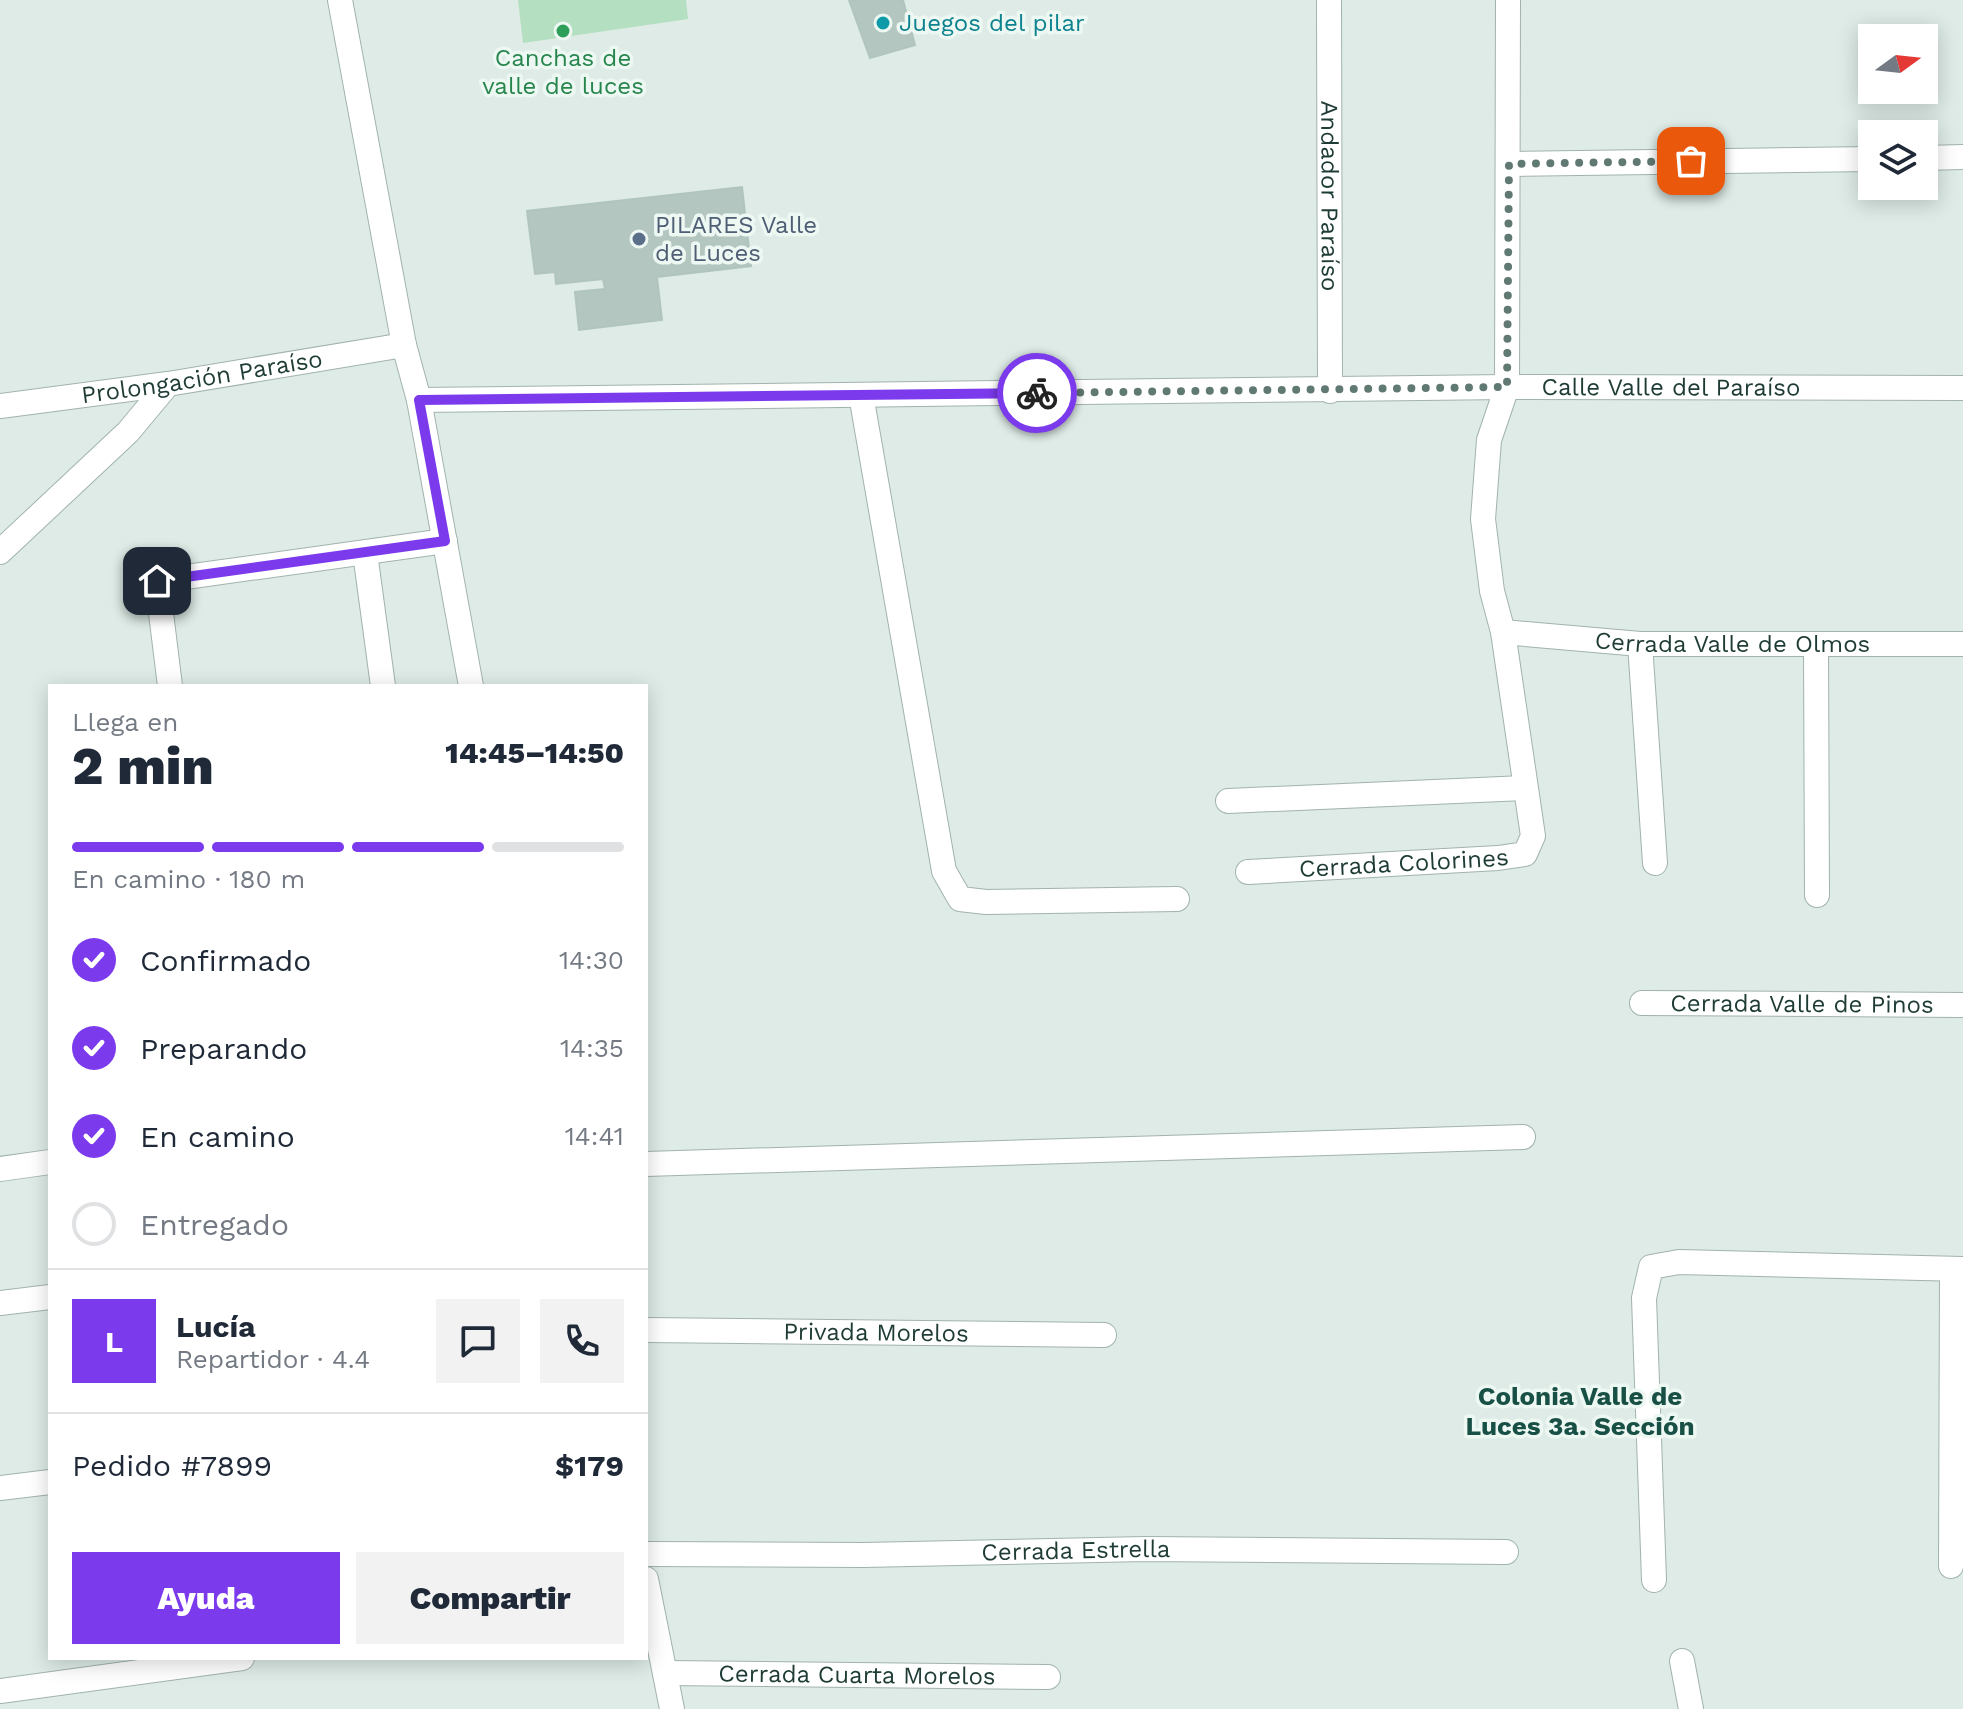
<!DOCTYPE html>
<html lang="es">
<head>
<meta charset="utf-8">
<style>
	:root { --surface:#fff; --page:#f2f2f3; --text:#1f2937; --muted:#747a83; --line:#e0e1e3; --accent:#7c3aed }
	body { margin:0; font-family:"Work Sans",sans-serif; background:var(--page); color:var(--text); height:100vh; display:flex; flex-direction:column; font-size:30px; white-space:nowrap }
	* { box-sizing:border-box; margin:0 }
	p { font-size:26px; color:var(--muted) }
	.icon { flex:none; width:44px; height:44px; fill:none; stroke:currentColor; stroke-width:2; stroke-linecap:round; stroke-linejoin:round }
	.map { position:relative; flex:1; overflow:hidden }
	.sheet { position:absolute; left:48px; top:684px; width:600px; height:976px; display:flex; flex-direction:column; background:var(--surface); border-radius:0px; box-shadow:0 4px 20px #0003 }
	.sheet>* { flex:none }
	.needle { width:52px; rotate:75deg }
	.tools { position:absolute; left:1858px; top:24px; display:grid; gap:16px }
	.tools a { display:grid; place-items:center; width:80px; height:80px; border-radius:0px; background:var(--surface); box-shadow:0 4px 20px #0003; font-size:40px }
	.pin { position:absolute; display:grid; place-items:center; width:68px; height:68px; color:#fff; margin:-34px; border-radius:16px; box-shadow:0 4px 12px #0006 }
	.courier { position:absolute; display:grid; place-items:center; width:80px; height:80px; margin:-40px; border:6px solid #7c3aed; border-radius:50%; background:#fff; color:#222; box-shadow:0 2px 10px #0007 }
	.summary em { font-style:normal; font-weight:800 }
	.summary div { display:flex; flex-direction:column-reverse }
	.summary { display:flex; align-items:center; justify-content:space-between; height:136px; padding:0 24px }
	h1 { font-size:52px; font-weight:800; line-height:60px }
	.bar { display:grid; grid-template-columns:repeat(4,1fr); gap:12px 8px; align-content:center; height:96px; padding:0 24px }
	.bar i { height:10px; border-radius:6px; background:var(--line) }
	.bar .current { background:var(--accent) }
	.bar p { grid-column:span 4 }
	.line { display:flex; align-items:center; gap:20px; padding:0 24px; border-top:2px solid var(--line) }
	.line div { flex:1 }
	.round { display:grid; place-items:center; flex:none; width:84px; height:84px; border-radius:0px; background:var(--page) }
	ol { padding:0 24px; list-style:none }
	li { display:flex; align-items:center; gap:24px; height:88px }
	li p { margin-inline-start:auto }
	li .icon { padding:8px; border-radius:50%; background:var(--accent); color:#fff; stroke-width:4 }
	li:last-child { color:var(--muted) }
	li i { width:44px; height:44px; border:4px solid var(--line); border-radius:50% }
	.cta { display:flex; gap:16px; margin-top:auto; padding:16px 24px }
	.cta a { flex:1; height:92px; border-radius:0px; background:var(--accent); color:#fff; font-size:32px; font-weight:800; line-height:92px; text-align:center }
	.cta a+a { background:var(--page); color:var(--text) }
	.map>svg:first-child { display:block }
	.pitch { fill:#b4dfc1 }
	.building { fill:#b3c6bf; stroke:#b0c5bd; stroke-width:2 }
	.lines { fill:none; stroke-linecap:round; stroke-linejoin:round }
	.minor-casing { stroke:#a1b3ad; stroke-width:26 }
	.minor { stroke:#fff; stroke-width:24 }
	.done { stroke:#617973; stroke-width:8; stroke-dasharray:0 14.4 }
	.route { stroke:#7c3aed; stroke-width:10 }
	.culture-dot { fill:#0f9aa8; stroke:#eef8f3; stroke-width:3 }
	.leisure-dot { fill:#2e9e5b; stroke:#eef8f3; stroke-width:3 }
	.service-dot { fill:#5c6f8a; stroke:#eef8f3; stroke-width:3 }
	.labels { text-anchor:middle; stroke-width:7; stroke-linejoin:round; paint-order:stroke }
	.culture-label { font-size:24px; fill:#0d838f; stroke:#eef8f3; text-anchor:start }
	.leisure-label { font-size:24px; fill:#27864d; stroke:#eef8f3 }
	.street-label { font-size:24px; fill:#1e3c35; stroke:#eef8f3 }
	.service-label { font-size:24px; fill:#4e5e75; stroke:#eef8f3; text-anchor:start }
	.neighbourhood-label { font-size:26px; font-weight:bold; fill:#185045; stroke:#eef8f3 }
</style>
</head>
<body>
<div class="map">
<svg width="1963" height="1709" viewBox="0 0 1963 1709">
	<rect width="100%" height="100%" fill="#deebe6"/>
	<path class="pitch" d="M518 0H686L688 19 523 43Z"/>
	<g class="building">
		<path d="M849 0H903L915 45 870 58Z"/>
		<path d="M742 187 751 266 657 277 662 320 579 330 575 292 605 289 603 279 556 284 555 272 535 274 527 211Z"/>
	</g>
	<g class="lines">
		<defs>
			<g id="minor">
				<path d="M340 0 404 345 419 400 471 686"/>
				<path id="s1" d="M1329 0 1330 391"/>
				<path d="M1924 158 1963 157"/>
				<path d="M1509 164 1872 159"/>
				<path d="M861 395 944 871 960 899 986 902 1177 899"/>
				<path id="s2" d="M419 400 1507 387 1963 388"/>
				<path id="s3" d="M0 406 168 384 404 345"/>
				<path d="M0 552 128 432 168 384"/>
				<path d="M365 553 383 686"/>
				<path id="s4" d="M1503 632 1640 644H1963"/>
				<path d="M1640 644 1655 863"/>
				<path d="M1816 645 1817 895"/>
				<path d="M170 686 157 581 445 541"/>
				<path d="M1228 801 1524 788"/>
				<path id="s5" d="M1248 872 1498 858 1525 854 1533 836 1503 632 1492 591 1483 519 1489 440 1507 387 1508 0"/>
				<path id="s6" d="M1642 1003 1963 1005"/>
				<path d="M646 1164 1523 1137"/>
				<path d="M0 1169 50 1162"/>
				<path d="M0 1303 50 1297"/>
				<path id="s7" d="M646 1330 1104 1335"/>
				<path d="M0 1488 50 1482"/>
				<path id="s8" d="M646 1554 863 1555 1145 1549 1506 1552"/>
				<path d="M1951 1566 1952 1269"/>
				<path d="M646 1579 672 1709"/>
				<path d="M1654 1580 1644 1298 1651 1267 1679 1262 1963 1269"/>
				<path d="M1682 1661 1691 1709"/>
				<path id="s9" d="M665 1673 1048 1677"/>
				<path d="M0 1691 242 1658"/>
			</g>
		</defs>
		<use href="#minor" class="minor-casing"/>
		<use href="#minor" class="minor"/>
	</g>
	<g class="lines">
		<path class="done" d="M1037 393 1507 387 1509 164 1691 161"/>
		<path class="route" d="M157 581 445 541 419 400 1037 393"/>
	</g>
	<circle class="culture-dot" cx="883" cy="23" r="8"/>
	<circle class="leisure-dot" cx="563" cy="31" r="8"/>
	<circle class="service-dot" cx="639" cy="239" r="8"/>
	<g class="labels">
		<g class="culture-label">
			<text x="899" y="31">Juegos del pilar</text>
		</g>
		<g class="leisure-label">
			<text x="563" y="66">Canchas de<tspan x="563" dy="28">valle de luces</tspan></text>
		</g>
		<g class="street-label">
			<text dy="8" stroke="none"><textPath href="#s1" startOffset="196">Andador Paraíso</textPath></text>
			<text dy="8" stroke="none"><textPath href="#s3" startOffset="204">Prolongación Paraíso</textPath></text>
			<text dy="8" stroke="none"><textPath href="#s2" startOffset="1252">Calle Valle del Paraíso</textPath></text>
			<text dy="8" stroke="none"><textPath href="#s4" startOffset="230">Cerrada Valle de Olmos</textPath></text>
			<text dy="8" stroke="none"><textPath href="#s5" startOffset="156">Cerrada Colorines</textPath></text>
			<text dy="8" stroke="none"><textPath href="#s6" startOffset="160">Cerrada Valle de Pinos</textPath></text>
			<text dy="8" stroke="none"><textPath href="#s7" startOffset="230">Privada Morelos</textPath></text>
			<text dy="8" stroke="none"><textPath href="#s8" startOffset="430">Cerrada Estrella</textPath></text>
			<text dy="8" stroke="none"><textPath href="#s9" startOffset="192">Cerrada Cuarta Morelos</textPath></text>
		</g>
		<g class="service-label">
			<text x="655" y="233">PILARES Valle<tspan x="655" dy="28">de Luces</tspan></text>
		</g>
		<g class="neighbourhood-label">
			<text x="1580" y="1405">Colonia Valle de<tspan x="1580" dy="30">Luces 3a. Sección</tspan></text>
		</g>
	</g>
</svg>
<div class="tools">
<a><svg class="needle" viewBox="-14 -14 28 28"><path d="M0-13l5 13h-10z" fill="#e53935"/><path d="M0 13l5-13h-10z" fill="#747a83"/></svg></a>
<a><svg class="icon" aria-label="layers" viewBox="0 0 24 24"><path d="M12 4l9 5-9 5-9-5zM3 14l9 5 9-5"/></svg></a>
</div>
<div class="pin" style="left:1691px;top:161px;background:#ea580c"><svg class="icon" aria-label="bag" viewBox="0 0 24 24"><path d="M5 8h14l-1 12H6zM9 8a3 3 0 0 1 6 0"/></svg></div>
<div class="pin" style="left:157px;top:581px;background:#1f2937"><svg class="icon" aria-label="home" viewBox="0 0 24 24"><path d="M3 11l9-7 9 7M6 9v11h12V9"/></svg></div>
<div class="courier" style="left:1037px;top:393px"><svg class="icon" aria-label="bike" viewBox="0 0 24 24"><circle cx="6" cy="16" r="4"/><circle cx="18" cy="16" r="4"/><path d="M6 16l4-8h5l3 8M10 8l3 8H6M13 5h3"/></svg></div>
<section class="sheet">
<div class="summary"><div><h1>2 min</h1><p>Llega en</p></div><em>14:45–14:50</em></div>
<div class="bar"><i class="current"></i><i class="current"></i><i class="current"></i><i></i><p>En camino · 180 m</p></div>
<ol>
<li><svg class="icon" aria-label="check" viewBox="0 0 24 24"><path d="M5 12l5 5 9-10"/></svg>Confirmado<p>14:30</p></li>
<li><svg class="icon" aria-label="check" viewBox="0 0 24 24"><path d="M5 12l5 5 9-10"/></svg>Preparando<p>14:35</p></li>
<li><svg class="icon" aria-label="check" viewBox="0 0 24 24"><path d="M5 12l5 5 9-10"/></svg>En camino<p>14:41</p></li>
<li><i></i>Entregado</li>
</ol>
<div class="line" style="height:144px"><b class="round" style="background:var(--accent);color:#fff">L</b><div><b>Lucía</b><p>Repartidor · 4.4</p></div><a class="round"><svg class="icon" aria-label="chat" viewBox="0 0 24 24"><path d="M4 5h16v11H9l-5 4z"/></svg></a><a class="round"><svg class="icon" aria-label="phone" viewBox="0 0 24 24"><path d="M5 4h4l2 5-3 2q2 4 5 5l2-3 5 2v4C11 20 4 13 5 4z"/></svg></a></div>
<div class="line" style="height:104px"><div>Pedido #7899</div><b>$179</b></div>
<div class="cta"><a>Ayuda</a><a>Compartir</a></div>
</section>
</div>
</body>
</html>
